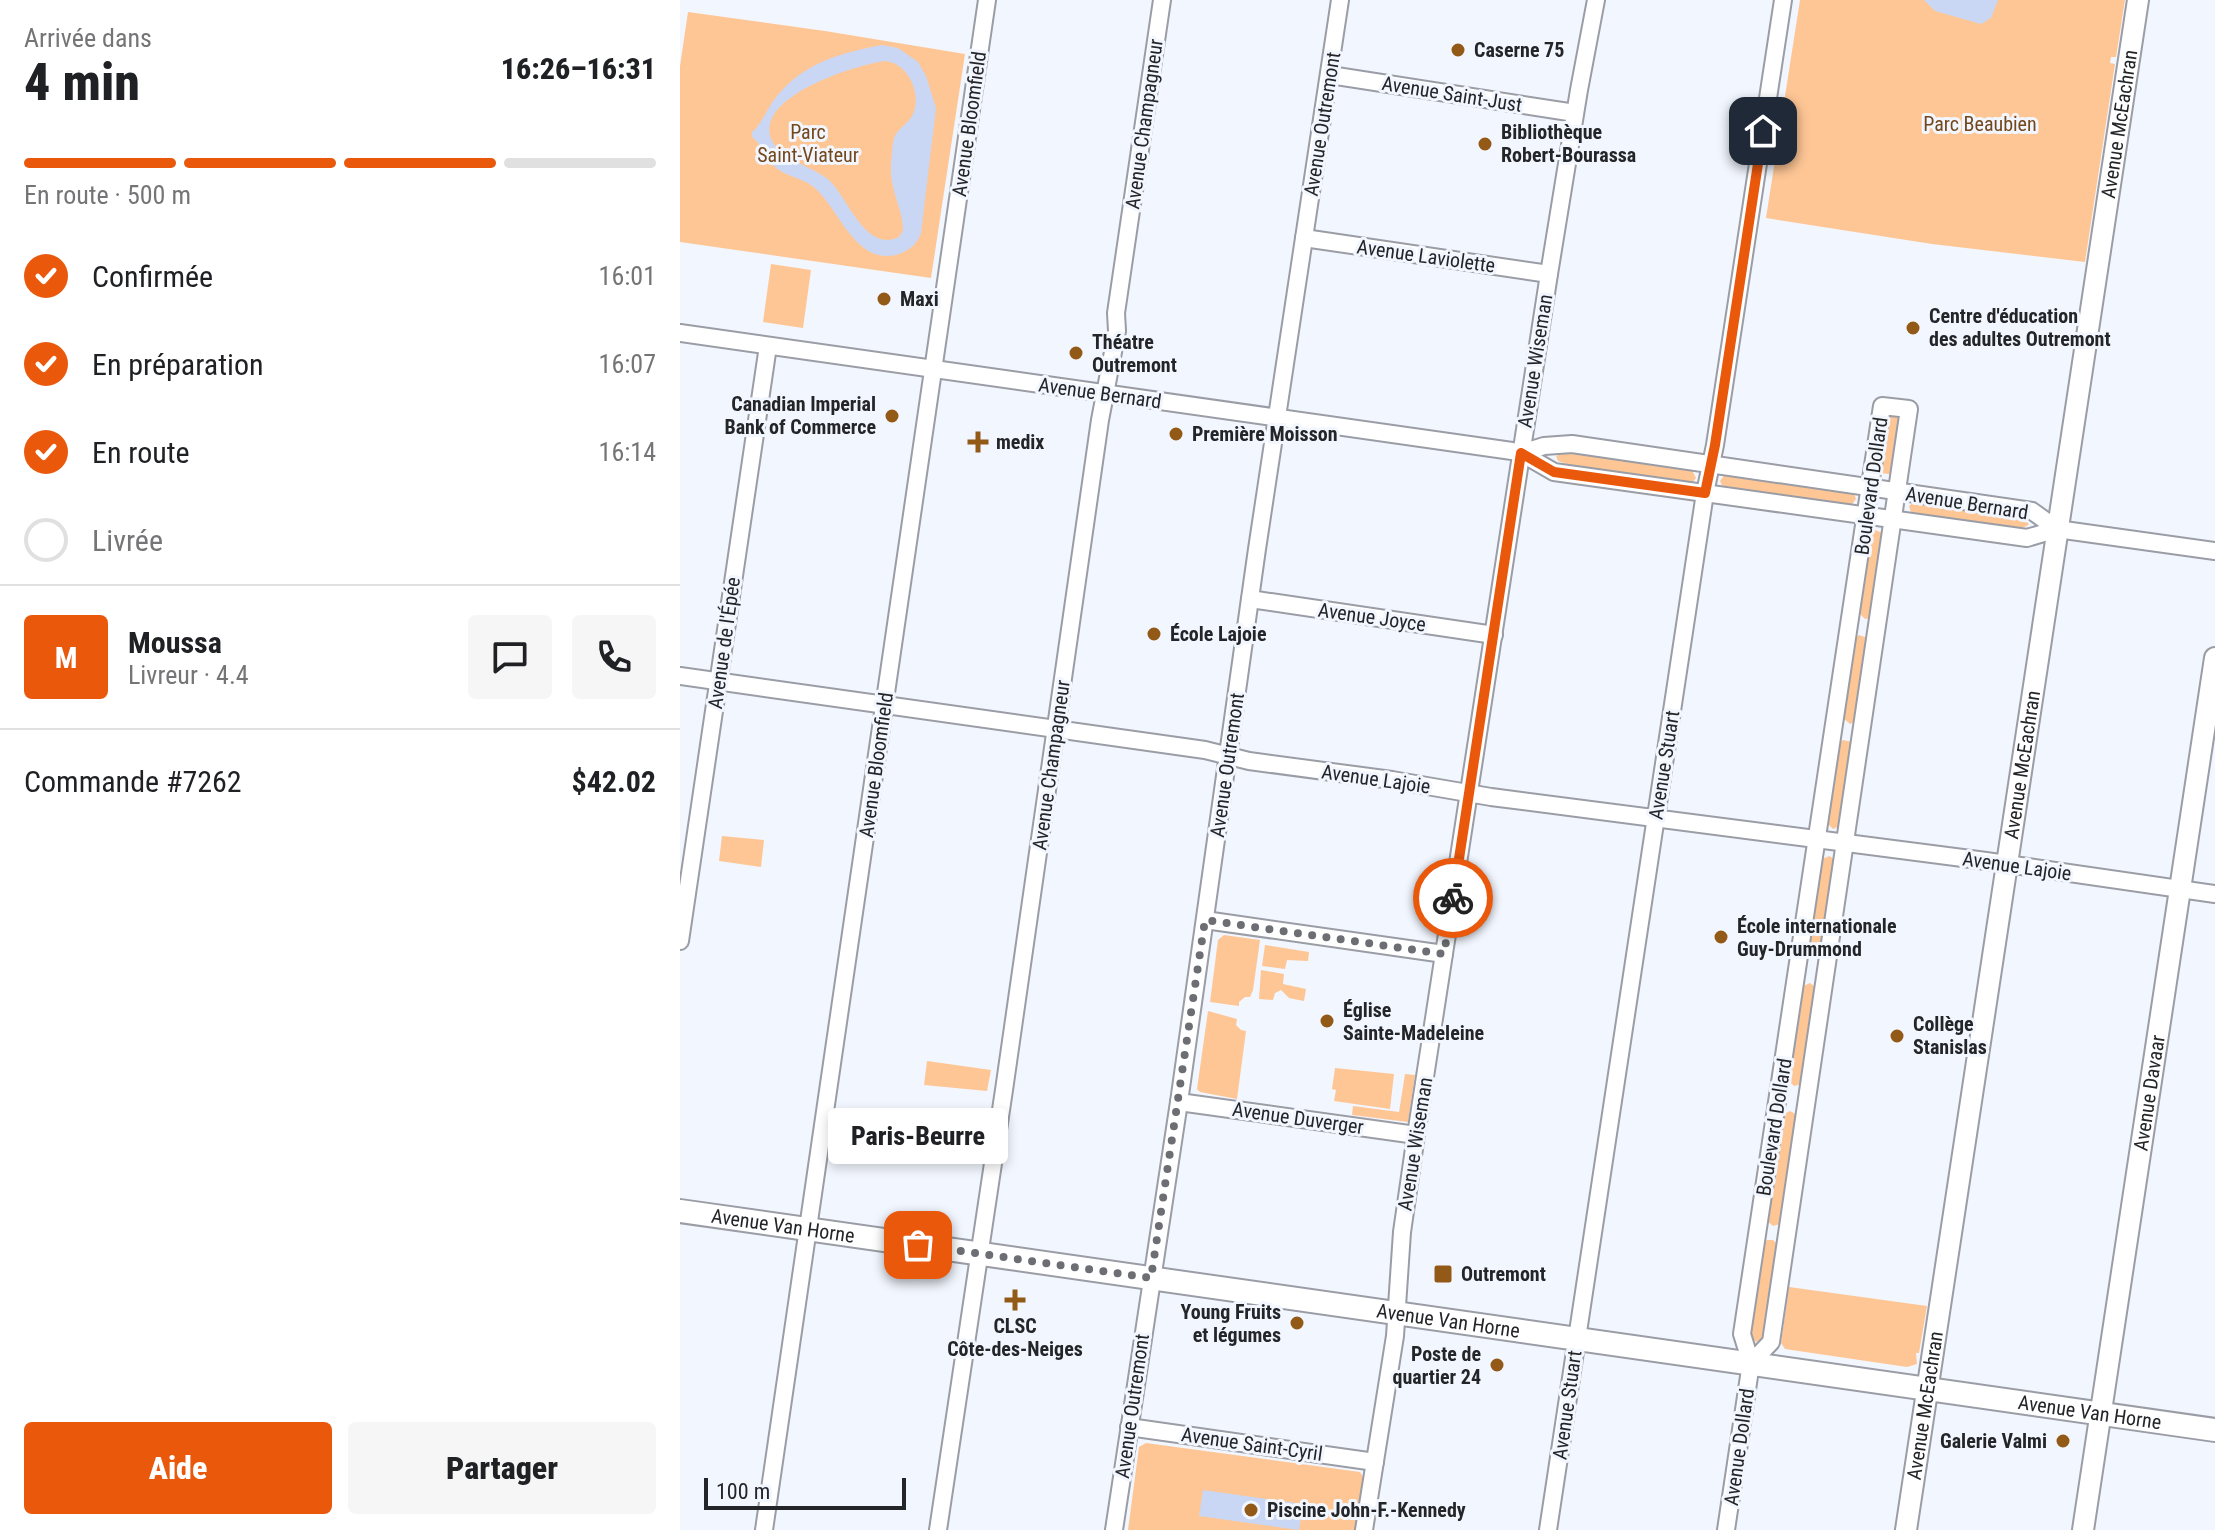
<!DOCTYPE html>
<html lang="fr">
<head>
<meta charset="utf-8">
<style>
	:root { --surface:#fff; --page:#f6f6f6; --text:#202124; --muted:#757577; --line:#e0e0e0; --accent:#ea580c }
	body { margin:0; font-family:"Roboto Condensed",sans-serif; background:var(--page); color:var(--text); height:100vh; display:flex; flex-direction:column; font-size:30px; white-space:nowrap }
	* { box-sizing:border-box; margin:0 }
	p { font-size:26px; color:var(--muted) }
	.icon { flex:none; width:44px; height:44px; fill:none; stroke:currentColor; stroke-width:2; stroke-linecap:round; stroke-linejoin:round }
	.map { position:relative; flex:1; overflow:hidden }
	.details { display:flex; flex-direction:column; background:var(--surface); width:680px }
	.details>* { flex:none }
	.scale { position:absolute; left:24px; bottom:20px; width:202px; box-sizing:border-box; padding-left:8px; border:4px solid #242528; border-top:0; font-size:22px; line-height:28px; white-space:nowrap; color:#242528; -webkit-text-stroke:6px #f2f6fe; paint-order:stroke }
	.pin { position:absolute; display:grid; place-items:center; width:68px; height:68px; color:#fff; margin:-34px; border-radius:16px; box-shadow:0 4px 12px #0006 }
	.courier { position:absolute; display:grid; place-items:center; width:80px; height:80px; margin:-40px; border:6px solid #ea580c; border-radius:50%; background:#fff; color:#222; box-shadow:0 2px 10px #0007 }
	.bubble { position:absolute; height:56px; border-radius:8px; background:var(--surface); box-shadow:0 4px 12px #0003; font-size:26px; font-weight:800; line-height:56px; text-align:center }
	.headline em { font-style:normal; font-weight:800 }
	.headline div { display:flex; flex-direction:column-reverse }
	.headline { display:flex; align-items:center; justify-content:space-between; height:136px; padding:0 24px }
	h1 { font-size:52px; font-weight:800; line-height:60px }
	.bar { display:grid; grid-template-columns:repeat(4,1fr); gap:12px 8px; align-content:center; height:96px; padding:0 24px }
	.bar i { height:10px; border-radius:6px; background:var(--line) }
	.bar .on { background:var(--accent) }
	.bar p { grid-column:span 4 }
	.line { display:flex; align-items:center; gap:20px; padding:0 24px; border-top:2px solid var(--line) }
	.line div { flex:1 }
	.round { display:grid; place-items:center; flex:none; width:84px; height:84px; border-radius:8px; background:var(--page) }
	ol { padding:0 24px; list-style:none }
	li { display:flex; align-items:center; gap:24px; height:88px }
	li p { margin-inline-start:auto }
	li .icon { padding:8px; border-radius:50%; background:var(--accent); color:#fff; stroke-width:4 }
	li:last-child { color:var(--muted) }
	li i { width:44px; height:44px; border:4px solid var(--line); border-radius:50% }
	.button { display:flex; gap:16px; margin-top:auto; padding:16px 24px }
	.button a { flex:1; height:92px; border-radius:8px; background:var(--accent); color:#fff; font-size:32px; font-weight:800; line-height:92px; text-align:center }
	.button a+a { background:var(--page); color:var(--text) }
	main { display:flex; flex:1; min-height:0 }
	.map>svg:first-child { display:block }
	.green { fill:#fec695 }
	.water { fill:#c9d7f5; fill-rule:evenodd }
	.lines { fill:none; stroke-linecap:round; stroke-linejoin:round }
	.minor-casing { stroke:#9a9da5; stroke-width:20 }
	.tertiary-casing { stroke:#9a9da5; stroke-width:24 }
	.secondary-casing { stroke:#9a9da5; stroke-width:26 }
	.minor { stroke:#fff; stroke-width:16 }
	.tertiary { stroke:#fff; stroke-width:20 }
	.secondary { stroke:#fff; stroke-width:22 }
	.done { stroke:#6c6e73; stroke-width:8; stroke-dasharray:0 14.4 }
	.route { stroke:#ea580c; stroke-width:10 }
	.poi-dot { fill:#935917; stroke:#f2f6fe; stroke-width:3 }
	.labels { text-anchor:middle; stroke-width:6; stroke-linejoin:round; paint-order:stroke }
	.poi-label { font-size:20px; font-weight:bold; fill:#242528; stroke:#f2f6fe; text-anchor:start }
	.street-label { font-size:20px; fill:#242528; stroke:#f2f6fe }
	.park-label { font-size:20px; fill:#73471b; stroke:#f2f6fe }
</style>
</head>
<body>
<main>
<section class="details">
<div class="headline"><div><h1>4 min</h1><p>Arrivée dans</p></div><em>16:26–16:31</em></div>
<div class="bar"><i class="on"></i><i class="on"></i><i class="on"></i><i></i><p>En route · 500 m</p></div>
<ol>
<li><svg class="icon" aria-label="check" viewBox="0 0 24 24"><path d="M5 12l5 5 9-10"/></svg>Confirmée<p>16:01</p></li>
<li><svg class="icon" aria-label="check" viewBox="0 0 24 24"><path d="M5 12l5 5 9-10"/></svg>En préparation<p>16:07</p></li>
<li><svg class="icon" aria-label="check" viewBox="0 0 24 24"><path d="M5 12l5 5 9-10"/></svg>En route<p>16:14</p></li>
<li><i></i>Livrée</li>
</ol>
<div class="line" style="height:144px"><b class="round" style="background:var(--accent);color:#fff">M</b><div><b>Moussa</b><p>Livreur · 4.4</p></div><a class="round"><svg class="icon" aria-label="chat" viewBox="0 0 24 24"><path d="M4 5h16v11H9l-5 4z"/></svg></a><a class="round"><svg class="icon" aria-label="phone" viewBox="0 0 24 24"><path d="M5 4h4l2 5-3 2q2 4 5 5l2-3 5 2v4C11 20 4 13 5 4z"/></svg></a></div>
<div class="line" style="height:104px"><div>Commande #7262</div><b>$42.02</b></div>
<div class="button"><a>Aide</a><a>Partager</a></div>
</section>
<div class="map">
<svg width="1535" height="1530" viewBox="0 0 1535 1530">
	<rect width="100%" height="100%" fill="#f2f6fe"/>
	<g class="green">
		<path d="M1120 0H1445L1436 57H1431L1430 63 1435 64 1405 262 1252 244 1086 218Z"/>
		<path d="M8 12 145 31 285 54 251 278 0 242V66Z"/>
		<path d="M91 264 131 270 123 328 83 322Z"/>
		<path d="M1212 414 1222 416 1215 475 1201 473 1200 469 1208 418Z"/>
		<path d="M889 451 1011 468 1016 478 1012 483 906 470 878 461 876 456Z"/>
		<path d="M1046 473 1173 491 1176 499 1170 507 1043 488 1040 481Z"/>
		<path d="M1236 500 1339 515 1349 524C1336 539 1254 519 1232 515L1229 506Z"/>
		<path d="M1195 530 1205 534 1191 618 1185 619 1178 612 1189 536Z"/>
		<path d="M1179 635 1190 639 1177 721 1170 724 1162 717 1174 639Z"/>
		<path d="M1163 740 1172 742 1162 825 1153 829 1146 822 1158 744Z"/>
		<path d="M42 836 84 840 81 867 39 861Z"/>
		<path d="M1149 856 1156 860 1142 955 1134 957 1127 950 1140 860Z"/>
		<path d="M544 935 580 940 573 990 570 997H565L559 1002V1006L530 1002 538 940Z"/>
		<path d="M585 945 629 952 628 961 607 960 605 969 582 966Z"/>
		<path d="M581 970 604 974 603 984 626 989 624 1001 609 998 601 990 595 993 593 1000 579 999Z"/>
		<path d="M1130 983 1138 989 1122 1084 1114 1086 1107 1079 1121 987Z"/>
		<path d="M528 1011 557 1019 556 1025 561 1030 566 1031 557 1099 520 1092 517 1089Z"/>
		<path d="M247 1061 311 1070 307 1091 244 1085Z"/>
		<path d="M655 1068 714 1074 710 1109 654 1101 656 1090 652 1089Z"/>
		<path d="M725 1074 735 1075 728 1122 672 1115 673 1106 719 1112Z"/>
		<path d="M1110 1111 1117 1115 1100 1224 1093 1226 1085 1219 1101 1115Z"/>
		<path d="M1087 1240H1093L1099 1246 1086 1337 1076 1342 1069 1335 1083 1244Z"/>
		<path d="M1109 1287 1247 1306 1239 1353H1236L1237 1364 1227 1367 1105 1349 1101 1343Z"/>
		<path d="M466 1443 680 1472 685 1480 677 1530H448L459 1447Z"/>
	</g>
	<g class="water">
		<path d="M1244 0H1318L1311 18 1301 24 1255 11Z"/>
		<path d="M202 45 218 48 238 62 246 76 256 108 241 233C237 244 230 250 219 254 177 267 161 213 137 190 126 179 112 178 99 170 86 161 83 145 72 137V132C81 126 88 106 97 96 125 62 161 53 202 45ZM205 61C228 63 242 93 233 114 229 123 218 128 214 138 212 146 212 156 211 163 209 190 223 208 223 230L219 237C185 253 168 198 149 180 132 165 83 156 90 124 97 91 175 65 205 61Z"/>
		<path d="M523 1490 623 1504 619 1530 519 1516Z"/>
	</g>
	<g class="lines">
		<defs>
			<g id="minor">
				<path d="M650 75 895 113"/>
				<path d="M624 238 869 274"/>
				<path d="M0 333 832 451 841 453 874 472 1347 538 1377 529"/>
				<path d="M841 453 864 446 892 444 1352 511 1377 529 1535 551"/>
				<path d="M570 599 814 635"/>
				<path d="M0 676 525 750 569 761 712 780 811 797 1306 861 1535 894"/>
				<path d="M525 920 764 954"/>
				<path d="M0 941 88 346"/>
				<path d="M499 1102 736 1135"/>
				<path d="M449 1427 695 1462"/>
				<path d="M84 1530 307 0"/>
				<path d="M258 1530 324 1090 420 420 437 331 436 313 482 0"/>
				<path d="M434 1530 499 1102 577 549 660 0"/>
				<path d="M684 1530 715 1336 722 1232 736 1135 869 274 899 90 916 0"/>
				<path d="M868 1530 1025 493 1035 445 1103 0"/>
				<path d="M1046 1530 1071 1363 1062 1334 1202 406 1229 409 1091 1342 1071 1363"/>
			</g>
			<g id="tertiary">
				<path id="s1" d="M1226 1530 1458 0"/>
				<path id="s2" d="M1403 1530 1535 658"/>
			</g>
			<g id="secondary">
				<path id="s3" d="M0 1211 1535 1430"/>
			</g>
		</defs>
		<use href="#minor" class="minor-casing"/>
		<use href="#tertiary" class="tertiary-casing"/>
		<use href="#secondary" class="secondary-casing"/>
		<use href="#minor" class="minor"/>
		<use href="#tertiary" class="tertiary"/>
		<use href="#secondary" class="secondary"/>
	</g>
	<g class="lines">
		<path class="done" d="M238 1245 471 1278 525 920 764 954 773 898"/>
		<path class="route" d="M773 898 841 453 874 472 1025 493 1035 445 1083 131"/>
	</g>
	<g class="poi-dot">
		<circle cx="778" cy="50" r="8"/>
		<circle cx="805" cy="144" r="8"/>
		<circle cx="204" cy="299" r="8"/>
		<circle cx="1233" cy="328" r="8"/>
		<circle cx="396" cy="353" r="8"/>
		<circle cx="212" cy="416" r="8"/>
		<circle cx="496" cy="434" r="8"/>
		<path d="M294 430h8v8h8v8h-8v8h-8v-8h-8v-8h8z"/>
		<circle cx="474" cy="634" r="8"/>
		<circle cx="1041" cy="937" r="8"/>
		<circle cx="647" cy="1021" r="8"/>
		<circle cx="1217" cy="1036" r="8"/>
		<rect x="753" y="1264" width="20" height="20" rx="4"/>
		<path d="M331 1288h8v8h8v8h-8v8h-8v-8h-8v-8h8z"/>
		<circle cx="617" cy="1323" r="8"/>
		<circle cx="817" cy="1365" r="8"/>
		<circle cx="1383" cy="1441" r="8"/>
		<circle cx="571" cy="1510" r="8"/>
	</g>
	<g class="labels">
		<g class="poi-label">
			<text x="794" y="57">Caserne 75</text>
			<text x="821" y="139">Bibliothèque<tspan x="821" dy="23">Robert-Bourassa</tspan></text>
			<text x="220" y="306">Maxi</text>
			<text x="1249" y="323">Centre d'éducation<tspan x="1249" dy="23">des adultes Outremont</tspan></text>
			<text x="412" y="349">Théatre<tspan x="412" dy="23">Outremont</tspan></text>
			<text x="196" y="411" text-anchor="end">Canadian Imperial<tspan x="196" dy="23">Bank of Commerce</tspan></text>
			<text x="512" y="441">Première Moisson</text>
			<text x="316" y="449">medix</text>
			<text x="490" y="641">École Lajoie</text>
			<text x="1057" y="933">École internationale<tspan x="1057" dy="23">Guy-Drummond</tspan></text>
			<text x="663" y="1017">Église<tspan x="663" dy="23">Sainte-Madeleine</tspan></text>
			<text x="1233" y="1031">Collège<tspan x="1233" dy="23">Stanislas</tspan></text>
			<text x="781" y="1281">Outremont</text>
			<text x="601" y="1319" text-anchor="end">Young Fruits<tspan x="601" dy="23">et légumes</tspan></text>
			<text x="335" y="1333" text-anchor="middle">CLSC<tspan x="335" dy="23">Côte-des-Neiges</tspan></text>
			<text x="801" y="1361" text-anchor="end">Poste de<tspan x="801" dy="23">quartier 24</tspan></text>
			<text x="1367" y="1448" text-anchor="end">Galerie Valmi</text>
			<text x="587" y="1517">Piscine John-F.-Kennedy</text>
		</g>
		<g class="street-label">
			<text transform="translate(772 94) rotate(9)" y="7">Avenue Saint-Just</text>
			<text transform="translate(289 124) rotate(-82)" y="7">Avenue Bloomfield</text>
			<text transform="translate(464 124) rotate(-82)" y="7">Avenue Champagneur</text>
			<text transform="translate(642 124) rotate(-81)" y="7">Avenue Outremont</text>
			<text dy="7" stroke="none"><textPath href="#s1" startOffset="1422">Avenue McEachran</textPath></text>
			<text transform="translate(746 256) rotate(8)" y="7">Avenue Laviolette</text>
			<text transform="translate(855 361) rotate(-81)" y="7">Avenue Wiseman</text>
			<text transform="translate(420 393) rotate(8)" y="7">Avenue Bernard</text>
			<text transform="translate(1191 486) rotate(-82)" y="7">Boulevard Dollard</text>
			<text transform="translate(1287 503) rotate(9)" y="7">Avenue Bernard</text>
			<text transform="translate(692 617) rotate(8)" y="7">Avenue Joyce</text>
			<text transform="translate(44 643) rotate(-82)" y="7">Avenue de l'Épée</text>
			<text transform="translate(196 765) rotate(-82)" y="7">Avenue Bloomfield</text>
			<text transform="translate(371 765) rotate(-82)" y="7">Avenue Champagneur</text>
			<text transform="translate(547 765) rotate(-82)" y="7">Avenue Outremont</text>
			<text transform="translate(984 765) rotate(-81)" y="7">Avenue Stuart</text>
			<text dy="7" stroke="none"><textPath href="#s1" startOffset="774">Avenue McEachran</textPath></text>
			<text transform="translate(696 779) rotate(8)" y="7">Avenue Lajoie</text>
			<text transform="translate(1337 866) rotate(8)" y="7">Avenue Lajoie</text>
			<text dy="7" stroke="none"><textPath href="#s2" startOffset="442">Avenue Davaar</textPath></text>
			<text transform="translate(618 1118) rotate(8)" y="7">Avenue Duverger</text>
			<text transform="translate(1094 1127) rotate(-81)" y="7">Boulevard Dollard</text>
			<text transform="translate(735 1144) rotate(-81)" y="7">Avenue Wiseman</text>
			<text dy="7" stroke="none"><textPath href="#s3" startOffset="104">Avenue Van Horne</textPath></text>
			<text dy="7" stroke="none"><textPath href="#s3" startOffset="776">Avenue Van Horne</textPath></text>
			<text transform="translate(887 1405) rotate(-82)" y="7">Avenue Stuart</text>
			<text transform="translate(452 1406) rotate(-82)" y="7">Avenue Outremont</text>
			<text dy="7" stroke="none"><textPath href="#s1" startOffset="126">Avenue McEachran</textPath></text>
			<text dy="7" stroke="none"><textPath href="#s3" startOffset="1424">Avenue Van Horne</textPath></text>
			<text transform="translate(572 1444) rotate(8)" y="7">Avenue Saint-Cyril</text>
			<text transform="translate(1059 1447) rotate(-82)" y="7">Avenue Dollard</text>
		</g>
		<g class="park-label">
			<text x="1300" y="131">Parc Beaubien</text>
			<text x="128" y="139">Parc<tspan x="128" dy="23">Saint-Viateur</tspan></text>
		</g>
	</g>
</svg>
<div class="scale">100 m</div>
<div class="pin" style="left:238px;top:1245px;background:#ea580c"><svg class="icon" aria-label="bag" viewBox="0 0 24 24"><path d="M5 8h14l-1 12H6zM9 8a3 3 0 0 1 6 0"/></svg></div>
<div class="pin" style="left:1083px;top:131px;background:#1f2937"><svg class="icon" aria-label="home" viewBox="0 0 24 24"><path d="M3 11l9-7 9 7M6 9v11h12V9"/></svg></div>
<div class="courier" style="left:773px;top:898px"><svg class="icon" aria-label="bike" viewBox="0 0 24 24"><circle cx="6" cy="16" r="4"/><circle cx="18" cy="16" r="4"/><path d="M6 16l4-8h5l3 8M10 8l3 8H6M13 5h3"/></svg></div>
<div class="bubble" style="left:148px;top:1108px;width:180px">Paris-Beurre</div>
</div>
</main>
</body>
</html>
